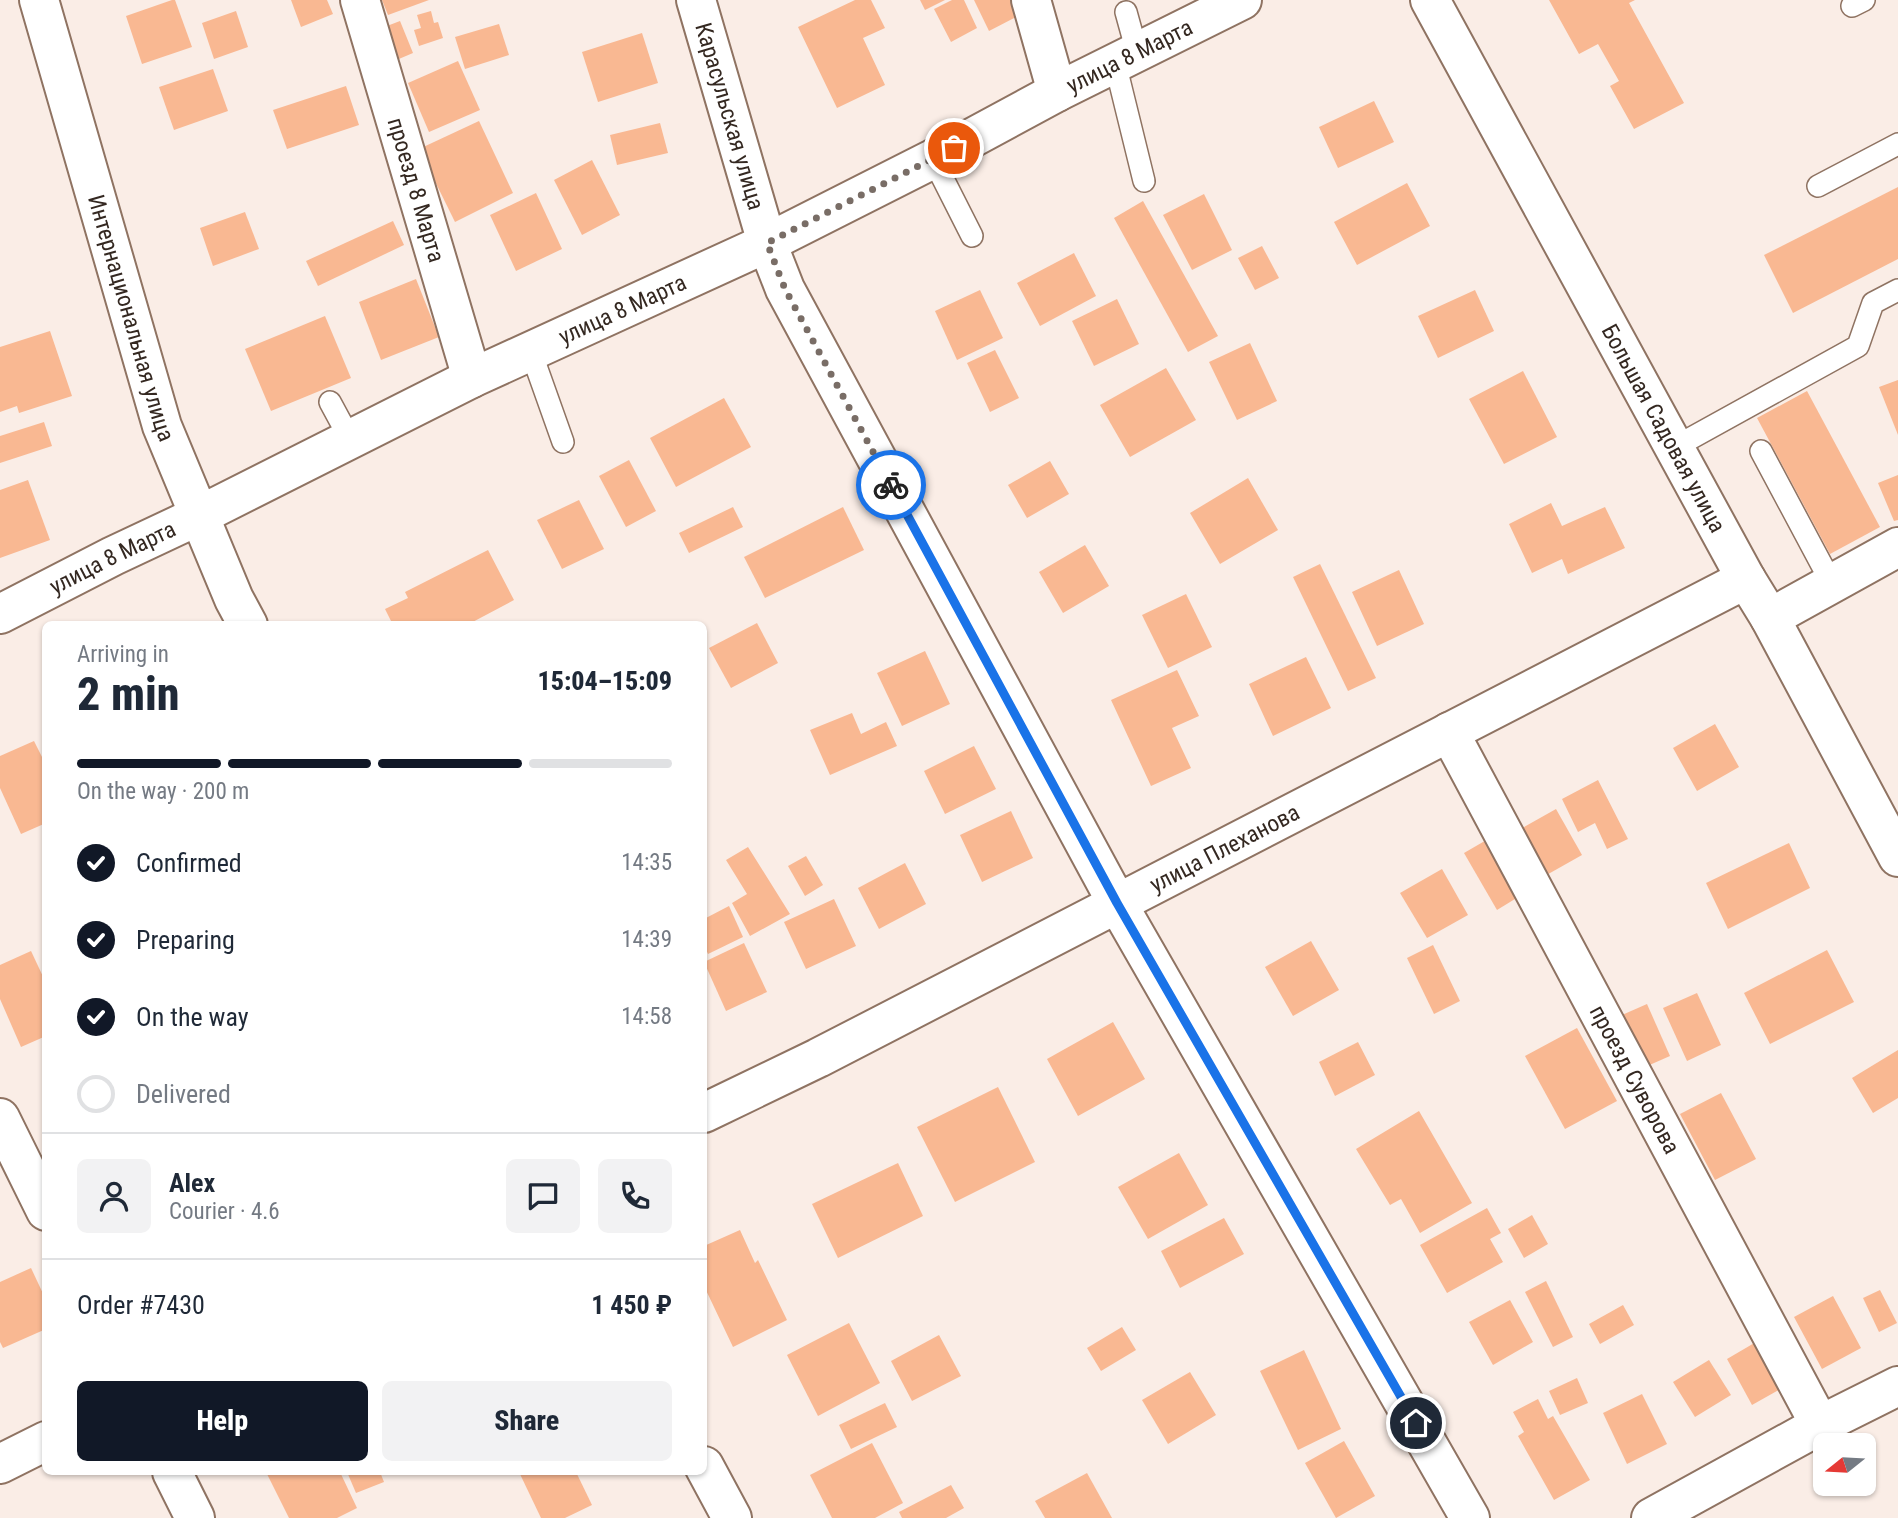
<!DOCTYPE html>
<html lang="en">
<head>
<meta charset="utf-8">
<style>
	:root { --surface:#fff; --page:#f2f2f3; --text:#1f2937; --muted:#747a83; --line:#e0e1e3; --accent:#111827 }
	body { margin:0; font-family:"Roboto Condensed",sans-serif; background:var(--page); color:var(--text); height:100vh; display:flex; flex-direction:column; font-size:26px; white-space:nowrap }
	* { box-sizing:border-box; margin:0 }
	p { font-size:23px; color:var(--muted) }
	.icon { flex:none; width:38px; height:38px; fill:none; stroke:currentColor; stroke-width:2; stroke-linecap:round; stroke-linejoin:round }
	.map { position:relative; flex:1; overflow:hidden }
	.side { position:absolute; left:42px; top:621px; width:665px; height:854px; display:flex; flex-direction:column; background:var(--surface); border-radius:10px; box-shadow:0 2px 5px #0004 }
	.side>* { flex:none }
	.needle { width:46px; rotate:252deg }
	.buttons { position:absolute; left:1813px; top:1433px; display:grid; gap:14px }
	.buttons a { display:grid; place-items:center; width:63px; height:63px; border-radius:10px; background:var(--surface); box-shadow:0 2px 5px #0004; font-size:35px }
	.pin { position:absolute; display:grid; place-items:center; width:60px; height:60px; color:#fff; margin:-30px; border:4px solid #fff; border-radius:50%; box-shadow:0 2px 7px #0007 }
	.courier { position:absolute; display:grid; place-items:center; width:70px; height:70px; margin:-35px; border:5px solid #1a73e8; border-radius:50%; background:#fff; color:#222; box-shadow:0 2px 9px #0007 }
	.summary em { font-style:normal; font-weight:800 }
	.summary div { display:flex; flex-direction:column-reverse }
	.summary { display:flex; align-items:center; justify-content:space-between; height:119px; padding:0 35px }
	h1 { font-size:46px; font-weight:800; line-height:52px }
	.bar { display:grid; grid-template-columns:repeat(4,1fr); gap:10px 7px; align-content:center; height:84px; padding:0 35px }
	.bar i { height:9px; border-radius:5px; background:var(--line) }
	.bar .on { background:var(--accent) }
	.bar p { grid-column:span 4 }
	.line { display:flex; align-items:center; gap:18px; padding:0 35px; border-top:2px solid var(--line) }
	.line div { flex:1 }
	.round { display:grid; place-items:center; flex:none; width:74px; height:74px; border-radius:10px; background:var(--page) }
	ol { padding:0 35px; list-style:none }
	li { display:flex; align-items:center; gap:21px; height:77px }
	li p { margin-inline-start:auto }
	li .icon { padding:7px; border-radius:50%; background:var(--accent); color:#fff; stroke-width:4 }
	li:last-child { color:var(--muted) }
	li i { width:38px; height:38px; border:4px solid var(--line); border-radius:50% }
	.action { display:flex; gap:14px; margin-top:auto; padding:14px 35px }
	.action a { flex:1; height:80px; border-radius:10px; background:var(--accent); color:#fff; font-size:28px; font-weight:800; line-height:80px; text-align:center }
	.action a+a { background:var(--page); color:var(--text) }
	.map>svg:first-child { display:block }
	.building { fill:#f9b892 }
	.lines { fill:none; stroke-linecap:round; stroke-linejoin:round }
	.lane-casing { stroke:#8f7362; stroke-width:24 }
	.street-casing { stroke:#8f7362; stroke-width:42 }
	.secondary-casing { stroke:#8f7362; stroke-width:42 }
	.lane { stroke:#fff; stroke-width:21 }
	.street { stroke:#fff; stroke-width:38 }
	.secondary { stroke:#fff; stroke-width:38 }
	.done { stroke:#796d66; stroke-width:7; stroke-dasharray:0 12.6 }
	.route { stroke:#1a73e8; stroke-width:9 }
	.labels { text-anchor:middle; stroke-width:5; stroke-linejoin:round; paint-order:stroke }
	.street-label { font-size:23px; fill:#342821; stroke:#fdfdfd }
</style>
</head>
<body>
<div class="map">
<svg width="1898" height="1518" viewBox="0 0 1898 1518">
	<rect width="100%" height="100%" fill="#faede6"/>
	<g class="building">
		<path d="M172 0H175L192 47 142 64 126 16Z"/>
		<path d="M291 0H327L333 14 301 27Z"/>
		<path d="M382 0H429L388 15Z"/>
		<path d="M855 0H871L885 28 863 38 885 85 837 108 798 27Z"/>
		<path d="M920 0H945L925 10Z"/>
		<path d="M952 0H964L977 28 951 42 934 9Z"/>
		<path d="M974 0H1012L1020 15 989 31Z"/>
		<path d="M1549 0H1635L1629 3 1684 103 1634 129 1610 86 1619 81 1598 44 1579 54Z"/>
		<path d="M236 11 248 47 214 59 202 23Z"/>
		<path d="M431 11 434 23 438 22 443 38 419 46 414 30 421 28 417 15Z"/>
		<path d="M400 21 413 53 387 64 374 31Z"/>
		<path d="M499 24 509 55 465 69 455 37Z"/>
		<path d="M642 33 658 83 598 102 582 52Z"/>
		<path d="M458 61 480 110 429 132 408 83Z"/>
		<path d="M213 69 228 111 174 130 159 87Z"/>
		<path d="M346 86 359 125 287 149 273 110Z"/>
		<path d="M1374 101 1394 142 1338 168 1319 127Z"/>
		<path d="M479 121 513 193 455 222 419 149Z"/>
		<path d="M660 123 668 153 617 165 610 135Z"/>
		<path d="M592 160 620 215 582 235 554 180Z"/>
		<path d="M1407 183 1430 226 1357 265 1334 222Z"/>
		<path d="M1898 187V259L1793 313 1764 255Z"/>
		<path d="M536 193 562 249 516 271 490 215Z"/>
		<path d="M1204 194 1232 250 1192 270 1163 215Z"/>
		<path d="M1143 201 1218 336 1188 352 1114 218Z"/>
		<path d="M245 212 259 249 213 266 200 228Z"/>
		<path d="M393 221 404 245 318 286 306 261Z"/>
		<path d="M1262 246 1279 278 1255 290 1238 258Z"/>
		<path d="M1074 253 1096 296 1040 326 1017 283Z"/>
		<path d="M416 279 439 337 381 360 359 302Z"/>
		<path d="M980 290 1003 338 957 360 935 311Z"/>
		<path d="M1475 290 1494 331 1438 358 1418 316Z"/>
		<path d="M1117 299 1139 344 1094 366 1072 321Z"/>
		<path d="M325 316 351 378 271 411 245 349Z"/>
		<path d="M50 331 72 396 19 413 17 406 0 412V347Z"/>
		<path d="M1250 343 1277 401 1237 420 1209 362Z"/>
		<path d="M995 350 1019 398 990 412 967 363Z"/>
		<path d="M1166 368 1196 420 1130 457 1100 405Z"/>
		<path d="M1523 371 1557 437 1504 464 1469 399Z"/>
		<path d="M1898 380V435L1879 387Z"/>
		<path d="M1807 391 1880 527 1830 554 1757 418Z"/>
		<path d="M724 398 751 447 676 487 650 438Z"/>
		<path d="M44 422 52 446 0 463V436Z"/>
		<path d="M629 460 656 511 626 527 599 476Z"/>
		<path d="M1050 461 1069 494 1027 518 1008 485Z"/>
		<path d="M1898 475V520L1894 521 1878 483Z"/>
		<path d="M1248 478 1278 530 1220 564 1190 513Z"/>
		<path d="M28 480 50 540 0 558V490Z"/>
		<path d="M579 500 604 549 562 569 537 520Z"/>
		<path d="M1551 503 1562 526 1605 507 1625 548 1568 574 1562 559 1532 573 1509 524Z"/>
		<path d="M733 507 743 527 689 553 679 533Z"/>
		<path d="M843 507 864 550 765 598 744 557Z"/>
		<path d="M1085 545 1109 586 1063 613 1039 572Z"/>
		<path d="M488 550 514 600 467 625H393L385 609 408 598 405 592Z"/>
		<path d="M1320 564 1376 678 1348 691 1293 577Z"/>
		<path d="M1399 570 1424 624 1377 646 1352 592Z"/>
		<path d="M1186 594 1212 647 1168 668 1142 615Z"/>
		<path d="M757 623 778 663 731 688 709 648Z"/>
		<path d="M925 651 950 704 902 726 877 673Z"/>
		<path d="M1306 657 1331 708 1273 736 1249 684Z"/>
		<path d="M1177 670 1199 716 1172 728 1191 768 1151 786 1111 700Z"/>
		<path d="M852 713 861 734 886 722 897 746 830 775 810 730Z"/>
		<path d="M1715 724 1739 767 1697 791 1673 748Z"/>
		<path d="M34 741 46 765V823L21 834 0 788V756Z"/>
		<path d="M974 746 996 789 945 814 924 771Z"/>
		<path d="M1598 780 1628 839 1607 849 1595 823 1578 832 1562 799Z"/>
		<path d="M1556 809 1582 855 1543 877 1517 831Z"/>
		<path d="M1011 811 1033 858 982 882 960 835Z"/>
		<path d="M1495 835 1528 891 1497 910 1464 853Z"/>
		<path d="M1789 843 1810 888 1728 929 1706 883Z"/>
		<path d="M748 847 790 914 750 936 732 903 747 894 726 860Z"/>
		<path d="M806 856 823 885 805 896 788 866Z"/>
		<path d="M905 863 926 904 879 929 858 888Z"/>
		<path d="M1442 869 1468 915 1427 938 1400 893Z"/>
		<path d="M834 899 856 946 806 969 784 922Z"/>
		<path d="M729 906 743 937 708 954 704 945V919Z"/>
		<path d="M1311 941 1339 990 1293 1016 1265 967Z"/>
		<path d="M744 943 767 992 726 1011 704 962Z"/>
		<path d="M1433 945 1460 1001 1434 1014 1407 958Z"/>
		<path d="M1827 950 1854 1002 1770 1044 1744 993Z"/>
		<path d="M31 951 46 983V1036L21 1047 0 999V965Z"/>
		<path d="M1697 993 1721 1045 1687 1061 1663 1008Z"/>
		<path d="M1647 1004 1670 1056 1645 1067 1622 1015Z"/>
		<path d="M1113 1022 1145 1079 1078 1116 1047 1059Z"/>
		<path d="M1577 1028 1617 1101 1565 1129 1525 1056Z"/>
		<path d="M1358 1042 1375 1075 1335 1096 1319 1062Z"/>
		<path d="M1898 1050V1098L1873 1113 1852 1078Z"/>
		<path d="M998 1087 1035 1162 955 1202 917 1127Z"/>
		<path d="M1721 1093 1756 1159 1715 1180 1680 1114Z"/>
		<path d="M1419 1111 1472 1203 1420 1233 1401 1199 1390 1205 1356 1149Z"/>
		<path d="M1179 1153 1208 1205 1148 1239 1118 1187Z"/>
		<path d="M898 1163 923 1216 838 1258 812 1204Z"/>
		<path d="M1487 1208 1501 1233 1490 1239 1503 1262 1447 1293 1420 1245Z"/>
		<path d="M1532 1215 1548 1244 1524 1258 1508 1229Z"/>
		<path d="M1224 1218 1244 1254 1180 1288 1161 1251Z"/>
		<path d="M740 1230 755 1263 758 1260 787 1320 733 1347 704 1286V1246Z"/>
		<path d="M31 1268 46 1300V1329L3 1348 0 1342V1282Z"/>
		<path d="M1546 1281 1573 1337 1553 1347 1525 1292Z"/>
		<path d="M1880 1290 1897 1323 1879 1332 1863 1298Z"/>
		<path d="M1833 1296 1861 1348 1822 1369 1794 1317Z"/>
		<path d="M1510 1300 1533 1342 1493 1365 1469 1322Z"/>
		<path d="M1623 1305 1634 1325 1600 1344 1589 1324Z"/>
		<path d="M849 1323 880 1383 818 1416 787 1355Z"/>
		<path d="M1122 1327 1136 1350 1101 1371 1087 1348Z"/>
		<path d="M939 1335 961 1376 912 1401 891 1361Z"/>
		<path d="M1756 1342 1782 1388 1752 1405 1727 1359Z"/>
		<path d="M1304 1350 1341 1429 1298 1450 1260 1371Z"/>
		<path d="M1709 1360 1731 1395 1695 1417 1673 1382Z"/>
		<path d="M1190 1372 1216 1415 1168 1444 1142 1400Z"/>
		<path d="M1577 1378 1588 1403 1560 1415 1549 1391Z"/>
		<path d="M1642 1394 1667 1444 1627 1464 1603 1413Z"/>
		<path d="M1538 1399 1548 1419 1553 1416 1590 1480 1554 1500 1518 1436 1524 1432 1513 1412Z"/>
		<path d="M885 1403 897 1427 851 1449 839 1425Z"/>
		<path d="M1344 1441 1375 1496 1336 1518 1305 1463Z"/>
		<path d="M872 1443 903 1503 875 1518H832L810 1475Z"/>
		<path d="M266 1472H340L357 1508 337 1518H289Z"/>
		<path d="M347 1472H380L384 1482 356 1493Z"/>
		<path d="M519 1472H576L592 1505 565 1518H541Z"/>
		<path d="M1087 1473 1112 1518H1045L1035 1501Z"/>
		<path d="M951 1485 964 1508 946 1518H902L899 1512Z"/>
	</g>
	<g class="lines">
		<defs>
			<g id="lane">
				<path d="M1852 6 1864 0"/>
				<path d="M1126 12 1137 52"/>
				<path d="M1115 63 1144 181"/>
				<path d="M933 159 972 236"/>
				<path d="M1818 186 1898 144"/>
				<path d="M531 352 563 442"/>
				<path d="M330 402 350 439"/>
				<path d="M1675 447 1858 346 1873 303 1898 290"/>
				<path d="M1761 451 1832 584"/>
			</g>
			<g id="street">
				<path id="s1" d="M360 0 472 378"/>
				<path id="s2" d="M696 0 767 243 785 289 1117 903 1470 1518"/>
				<path d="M1031 0 1057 92"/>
				<path d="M1770 618 1898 547"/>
				<path id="s3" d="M1449 732 1820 1425"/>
				<path id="s4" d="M704 1113 818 1058 1746 579"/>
				<path d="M0 1118 46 1211"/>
				<path d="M0 1464 46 1441"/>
				<path d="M172 1472 195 1518"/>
				<path d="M1651 1518 1820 1425 1898 1386"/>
			</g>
			<g id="secondary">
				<path id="s5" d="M39 0 162 426 234 599 248 625"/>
				<path id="s6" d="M1430 0 1746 579 1770 618 1898 857"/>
				<path id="s7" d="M0 614 113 556 198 516 472 378 767 243 933 159 1057 92 1242 0"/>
				<path d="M704 1466 732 1518"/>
			</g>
		</defs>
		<use href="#lane" class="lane-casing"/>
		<use href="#street" class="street-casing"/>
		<use href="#secondary" class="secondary-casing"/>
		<use href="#lane" class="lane"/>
		<use href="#street" class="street"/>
		<use href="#secondary" class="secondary"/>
	</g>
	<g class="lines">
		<path class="done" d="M891 485 785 289 767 243 954 148"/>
		<path class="route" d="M891 485 1117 903 1416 1423"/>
	</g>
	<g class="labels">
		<g class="street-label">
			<text dy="8" stroke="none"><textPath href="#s7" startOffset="1260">улица 8 Марта</textPath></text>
			<text dy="8" stroke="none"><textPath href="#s2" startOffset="121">Карасульская улица</textPath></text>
			<text dy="8" stroke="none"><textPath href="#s1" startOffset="198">проезд 8 Марта</textPath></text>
			<text dy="8" stroke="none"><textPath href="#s7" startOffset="693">улица 8 Марта</textPath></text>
			<text dy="8" stroke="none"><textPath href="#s5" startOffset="331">Интернациональная улица</textPath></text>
			<text dy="8" stroke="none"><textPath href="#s6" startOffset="488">Большая Садовая улица</textPath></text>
			<text dy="8" stroke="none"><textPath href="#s7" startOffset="126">улица 8 Марта</textPath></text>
			<text dy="8" stroke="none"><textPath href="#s4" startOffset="584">улица Плеханова</textPath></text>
			<text dy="8" stroke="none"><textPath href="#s3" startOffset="394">проезд Суворова</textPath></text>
		</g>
	</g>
</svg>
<div class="buttons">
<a><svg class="needle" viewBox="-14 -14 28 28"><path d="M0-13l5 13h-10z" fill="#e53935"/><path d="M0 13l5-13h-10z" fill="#747a83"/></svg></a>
</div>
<div class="pin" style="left:954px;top:148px;background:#ea580c"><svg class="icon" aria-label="bag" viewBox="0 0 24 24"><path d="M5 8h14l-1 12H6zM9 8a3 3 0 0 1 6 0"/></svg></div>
<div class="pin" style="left:1416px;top:1423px;background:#1f2937"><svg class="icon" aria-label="home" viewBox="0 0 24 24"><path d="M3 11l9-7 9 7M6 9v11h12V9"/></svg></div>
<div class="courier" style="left:891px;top:485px"><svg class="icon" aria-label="bike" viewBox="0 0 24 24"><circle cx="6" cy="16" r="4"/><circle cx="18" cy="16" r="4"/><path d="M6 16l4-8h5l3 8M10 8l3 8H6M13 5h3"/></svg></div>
<section class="side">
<div class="summary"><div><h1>2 min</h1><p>Arriving in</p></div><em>15:04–15:09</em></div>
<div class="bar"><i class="on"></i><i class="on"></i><i class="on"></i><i></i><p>On the way · 200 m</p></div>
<ol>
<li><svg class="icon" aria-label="check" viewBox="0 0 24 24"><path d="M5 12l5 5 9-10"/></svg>Confirmed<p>14:35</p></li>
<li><svg class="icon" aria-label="check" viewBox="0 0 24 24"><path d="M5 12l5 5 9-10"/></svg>Preparing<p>14:39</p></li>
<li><svg class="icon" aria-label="check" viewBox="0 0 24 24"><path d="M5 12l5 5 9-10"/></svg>On the way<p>14:58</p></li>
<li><i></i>Delivered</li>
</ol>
<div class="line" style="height:126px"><a class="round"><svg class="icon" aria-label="person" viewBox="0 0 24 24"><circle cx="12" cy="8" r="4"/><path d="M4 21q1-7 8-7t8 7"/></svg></a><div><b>Alex</b><p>Courier · 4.6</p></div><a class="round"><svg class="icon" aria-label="chat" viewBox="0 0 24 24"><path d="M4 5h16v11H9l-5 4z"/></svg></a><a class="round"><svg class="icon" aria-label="phone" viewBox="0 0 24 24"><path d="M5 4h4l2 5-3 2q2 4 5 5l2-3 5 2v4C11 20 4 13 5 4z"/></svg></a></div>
<div class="line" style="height:91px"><div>Order #7430</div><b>1 450 ₽</b></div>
<div class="action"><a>Help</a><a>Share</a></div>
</section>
</div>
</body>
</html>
